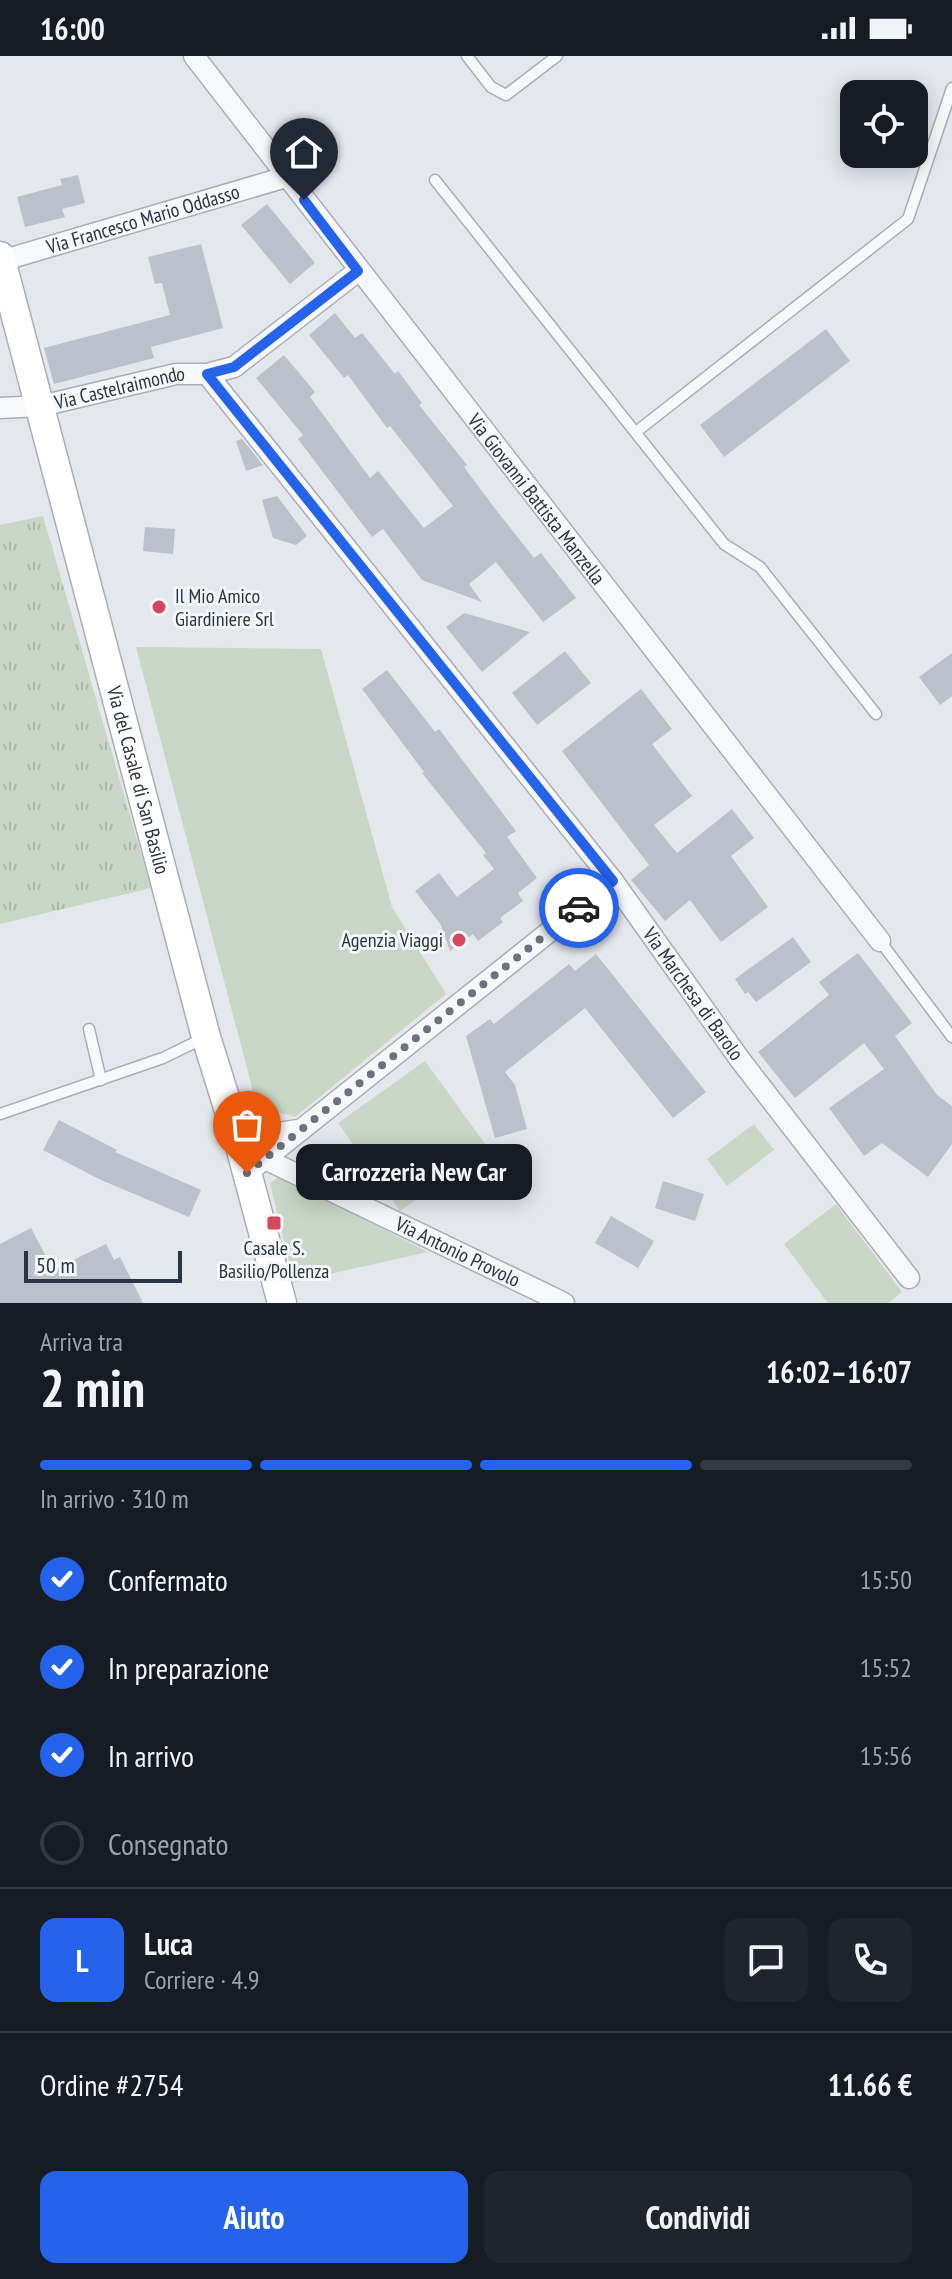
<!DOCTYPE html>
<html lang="it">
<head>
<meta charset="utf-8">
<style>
	:root { --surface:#171b24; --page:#20242c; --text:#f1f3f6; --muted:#9ea1a6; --line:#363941; --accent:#2563eb }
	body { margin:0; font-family:"PT Sans Narrow",sans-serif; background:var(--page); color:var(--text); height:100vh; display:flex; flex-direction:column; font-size:30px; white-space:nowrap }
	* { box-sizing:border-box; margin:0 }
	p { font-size:26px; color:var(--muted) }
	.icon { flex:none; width:44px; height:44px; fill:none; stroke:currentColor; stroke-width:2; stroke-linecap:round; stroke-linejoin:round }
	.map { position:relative; height:1247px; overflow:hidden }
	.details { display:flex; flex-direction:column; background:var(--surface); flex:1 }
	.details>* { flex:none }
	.fabs { position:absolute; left:840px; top:24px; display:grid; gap:16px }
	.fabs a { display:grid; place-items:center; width:88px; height:88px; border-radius:16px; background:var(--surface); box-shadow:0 4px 20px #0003; font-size:40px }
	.scale { position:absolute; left:24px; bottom:20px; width:158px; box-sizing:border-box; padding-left:8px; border:4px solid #2b3445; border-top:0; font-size:22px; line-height:28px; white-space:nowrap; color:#2b3445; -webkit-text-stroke:6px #f4f6f9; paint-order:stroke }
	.pin { position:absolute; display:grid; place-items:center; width:68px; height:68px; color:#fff; margin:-82px -34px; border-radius:50% 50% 50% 0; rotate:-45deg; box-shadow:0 0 8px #0007 }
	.pin .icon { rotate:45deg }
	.courier { position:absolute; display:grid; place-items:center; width:80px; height:80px; margin:-40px; border:6px solid #2563eb; border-radius:50%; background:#fff; color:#222; box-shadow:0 2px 10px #0007 }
	.bubble { position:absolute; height:56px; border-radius:16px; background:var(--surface); box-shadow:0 4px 20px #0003; font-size:26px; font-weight:700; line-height:56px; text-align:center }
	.headline em { font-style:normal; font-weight:700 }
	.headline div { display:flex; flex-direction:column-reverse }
	.headline { display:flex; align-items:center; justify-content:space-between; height:136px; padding:0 40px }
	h1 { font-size:52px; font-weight:700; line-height:60px }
	.bar { display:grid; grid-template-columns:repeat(4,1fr); gap:12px 8px; align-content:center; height:96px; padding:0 40px }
	.bar i { height:10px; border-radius:6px; background:var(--line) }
	.bar .active { background:var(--accent) }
	.bar p { grid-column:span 4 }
	.line { display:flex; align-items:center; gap:20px; padding:0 40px; border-top:2px solid var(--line) }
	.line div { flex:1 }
	.round { display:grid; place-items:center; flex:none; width:84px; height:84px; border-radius:16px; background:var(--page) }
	ol { padding:0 40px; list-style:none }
	li { display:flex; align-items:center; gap:24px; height:88px }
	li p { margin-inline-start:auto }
	li .icon { padding:8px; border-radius:50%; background:var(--accent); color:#fff; stroke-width:4 }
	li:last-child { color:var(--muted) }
	li i { width:44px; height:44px; border:4px solid var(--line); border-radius:50% }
	.cta { display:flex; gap:16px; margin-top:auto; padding:16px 40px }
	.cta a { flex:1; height:92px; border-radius:16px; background:var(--accent); color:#fff; font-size:32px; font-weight:700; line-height:92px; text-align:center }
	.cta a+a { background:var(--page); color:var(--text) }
	.status { display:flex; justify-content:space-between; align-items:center; height:56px; padding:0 40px; background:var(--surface); direction:ltr }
	.status svg { height:22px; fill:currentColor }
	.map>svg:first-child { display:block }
	.grass { fill:url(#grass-tufts) }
	.garden { fill:#c9d6c5 }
	.building { fill:#bbc0ca }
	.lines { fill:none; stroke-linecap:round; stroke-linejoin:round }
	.lane-casing { stroke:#a9aeb7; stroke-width:13 }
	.street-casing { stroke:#a9aeb7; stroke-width:23 }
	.secondary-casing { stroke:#a9aeb7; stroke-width:31 }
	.lane { stroke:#f7f8fa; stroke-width:10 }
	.street { stroke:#f7f8fa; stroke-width:20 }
	.secondary { stroke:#fff; stroke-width:28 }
	.done { stroke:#6c737f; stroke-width:8; stroke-dasharray:0 14.4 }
	.route { stroke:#2563eb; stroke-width:10 }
	.poi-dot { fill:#d1495b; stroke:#f4f6f9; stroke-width:3 }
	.labels { text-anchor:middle; stroke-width:6; stroke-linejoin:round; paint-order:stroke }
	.street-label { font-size:20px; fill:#2b3445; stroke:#f4f6f9 }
	.poi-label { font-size:20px; fill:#2b3445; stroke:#f4f6f9; text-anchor:start }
</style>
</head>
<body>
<div class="status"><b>16:00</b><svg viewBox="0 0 49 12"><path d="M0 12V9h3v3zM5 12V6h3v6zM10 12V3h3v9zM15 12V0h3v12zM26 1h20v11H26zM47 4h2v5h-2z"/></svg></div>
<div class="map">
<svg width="952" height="1247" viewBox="0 0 952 1247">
	<defs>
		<pattern id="grass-tufts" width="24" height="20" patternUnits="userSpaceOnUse" patternTransform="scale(2)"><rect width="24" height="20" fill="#c9d6c5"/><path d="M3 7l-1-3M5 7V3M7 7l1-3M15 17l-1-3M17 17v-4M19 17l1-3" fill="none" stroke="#adb8ab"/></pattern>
	</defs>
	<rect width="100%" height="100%" fill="#e4e7ec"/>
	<path class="grass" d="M43 460 151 832 0 868V469Z"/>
	<g class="garden">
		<path d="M136 591 321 593 392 851 446 938 295 1061 257 1050Z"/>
		<path d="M425 1005 488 1092 400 1155 338 1067Z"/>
		<path d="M754 1068 774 1094 727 1130 707 1103Z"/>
		<path d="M280 1120 428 1196 294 1226 270 1127Z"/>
		<path d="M836 1148 902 1236 888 1247H828L784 1188Z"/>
	</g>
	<g class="building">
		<path d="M78 119 85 147 62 153 65 161 25 171 17 141 62 129 60 123Z"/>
		<path d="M267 148 315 207 290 228 241 169Z"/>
		<path d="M201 188 223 272 151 291 154 302 54 328 44 292 170 259 162 227 155 228 148 201Z"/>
		<path d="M335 257 355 282 362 277 395 318 398 315 422 347 419 349 467 409 464 411 493 450 534 502 541 497 576 542 543 566 496 506 469 528 482 546 422 524 383 473 372 481 298 383 303 379 256 322 284 299 315 336 310 341 370 422 378 415 424 472 453 450 390 370 387 372 348 319 344 322 309 279Z"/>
		<path d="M826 273 850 305 724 401 700 369Z"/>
		<path d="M242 383 263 409 246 415 236 385Z"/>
		<path d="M277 440 307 480 296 489 273 482 262 444Z"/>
		<path d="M145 471 175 473 173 498 143 495Z"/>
		<path d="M464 557 530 576 482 616 446 571Z"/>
		<path d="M565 595 591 627 537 669 512 637Z"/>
		<path d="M952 597V640L940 649 919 621Z"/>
		<path d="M387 614 435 676 439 673 516 775 507 781 537 822 518 837 523 845 500 862 503 866 478 885 473 878 450 895 441 869 415 835 439 817 457 841 494 813 483 799 486 797 422 717 424 716 362 633Z"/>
		<path d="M641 633 672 673 652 688 692 740 654 769 677 797 732 753 754 782 731 800 768 851 721 886 690 844 665 865 631 824 649 809 562 695Z"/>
		<path d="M793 881 811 906 756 946 748 936 745 938 735 923Z"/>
		<path d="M858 897 912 967 895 980 937 1039 952 1050V1088L928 1121 882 1087 864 1100 829 1052 884 1013 864 987 795 1042 758 996 829 939 819 926Z"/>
		<path d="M596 898 706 1036 673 1062 585 952 505 1016 515 1029 527 1073 495 1082 466 980 490 963 494 968 569 908 575 915Z"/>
		<path d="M59 1064 117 1094 115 1096 201 1134 189 1161 101 1124 43 1094Z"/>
		<path d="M663 1125 704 1138 695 1165 655 1152Z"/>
		<path d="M611 1160 654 1185 638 1212 595 1187Z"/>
		<path d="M31 1172 53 1214 106 1188 114 1204 120 1201 143 1247H0V1188Z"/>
	</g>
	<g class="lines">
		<defs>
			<g id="lane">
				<path d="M467 0 491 31 506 39 557 0"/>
				<path d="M435 124 724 488 760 511 876 658"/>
				<path d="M636 376 908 163 952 32"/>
				<path d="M880 885 952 981"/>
				<path d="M89 973 101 1024"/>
				<path d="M0 1058 163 1002 204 982"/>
			</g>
			<g id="street">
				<path id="s1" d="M194 0C421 296 651 590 880 885"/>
				<path id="s2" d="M1 205 286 121"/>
				<path id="s3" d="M207 318 613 825 741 1005 909 1222"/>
				<path id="s4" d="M0 352 41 350 176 318H207L234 311 358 215"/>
				<path d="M238 1083 298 1074"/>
				<path id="s5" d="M265 1103 564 1247"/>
				<path d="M247 1117 613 825"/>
			</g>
			<g id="secondary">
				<path id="s6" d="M0 200 206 981 238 1083 282 1247"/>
			</g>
		</defs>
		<use href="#lane" class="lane-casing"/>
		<use href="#street" class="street-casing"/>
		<use href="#secondary" class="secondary-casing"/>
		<use href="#lane" class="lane"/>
		<use href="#street" class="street"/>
		<use href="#secondary" class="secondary"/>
	</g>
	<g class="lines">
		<path class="done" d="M247 1117 579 852"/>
		<path class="route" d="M304 144 358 215 234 311 207 318 613 825 579 852"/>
	</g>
	<g class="poi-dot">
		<circle cx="159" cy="551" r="8"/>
		<circle cx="459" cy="884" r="8"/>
		<rect x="266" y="1159" width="16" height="16" rx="4"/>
	</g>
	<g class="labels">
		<g class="street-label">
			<text dy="7" stroke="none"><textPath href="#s2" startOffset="148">Via Francesco Mario Oddasso</textPath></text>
			<text dy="7" stroke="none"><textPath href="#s4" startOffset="122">Via Castelraimondo</textPath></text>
			<text dy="7" stroke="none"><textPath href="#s1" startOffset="560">Via Giovanni Battista Manzella</textPath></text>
			<text dy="7" stroke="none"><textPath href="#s6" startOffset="542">Via del Casale di San Basilio</textPath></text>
			<text dy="7" stroke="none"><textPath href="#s3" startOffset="788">Via Marchesa di Barolo</textPath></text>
			<text dy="7" stroke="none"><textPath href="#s5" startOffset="214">Via Antonio Provolo</textPath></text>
		</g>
		<g class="poi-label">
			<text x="175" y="547">Il Mio Amico<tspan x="175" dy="23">Giardiniere Srl</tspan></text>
			<text x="443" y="891" text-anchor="end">Agenzia Viaggi</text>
			<text x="274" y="1199" text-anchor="middle">Casale S.<tspan x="274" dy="23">Basilio/Pollenza</tspan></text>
		</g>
	</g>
</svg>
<div class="fabs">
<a><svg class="icon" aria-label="locate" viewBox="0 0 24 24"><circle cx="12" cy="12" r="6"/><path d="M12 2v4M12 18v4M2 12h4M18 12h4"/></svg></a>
</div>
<div class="scale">50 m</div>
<div class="pin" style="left:247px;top:1117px;background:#ea580c"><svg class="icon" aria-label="bag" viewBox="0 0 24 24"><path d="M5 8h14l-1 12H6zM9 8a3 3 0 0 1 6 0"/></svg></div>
<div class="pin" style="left:304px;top:144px;background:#1f2937"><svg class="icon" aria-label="home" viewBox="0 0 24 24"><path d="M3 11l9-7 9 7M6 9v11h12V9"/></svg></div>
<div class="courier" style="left:579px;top:852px"><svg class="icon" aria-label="car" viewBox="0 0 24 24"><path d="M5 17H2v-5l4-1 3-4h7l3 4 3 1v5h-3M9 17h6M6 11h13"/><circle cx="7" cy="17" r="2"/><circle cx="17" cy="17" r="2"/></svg></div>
<div class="bubble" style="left:296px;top:1088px;width:236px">Carrozzeria New Car</div>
</div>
<section class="details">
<div class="headline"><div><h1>2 min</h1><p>Arriva tra</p></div><em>16:02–16:07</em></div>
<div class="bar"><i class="active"></i><i class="active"></i><i class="active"></i><i></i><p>In arrivo · 310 m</p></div>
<ol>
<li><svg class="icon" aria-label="check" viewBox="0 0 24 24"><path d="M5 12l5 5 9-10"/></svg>Confermato<p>15:50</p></li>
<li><svg class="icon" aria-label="check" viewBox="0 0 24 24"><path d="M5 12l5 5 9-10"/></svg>In preparazione<p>15:52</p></li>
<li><svg class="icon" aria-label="check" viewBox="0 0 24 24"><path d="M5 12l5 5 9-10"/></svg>In arrivo<p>15:56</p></li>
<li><i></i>Consegnato</li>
</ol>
<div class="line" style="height:144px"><b class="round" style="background:var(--accent);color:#fff">L</b><div><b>Luca</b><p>Corriere · 4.9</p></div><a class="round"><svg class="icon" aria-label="chat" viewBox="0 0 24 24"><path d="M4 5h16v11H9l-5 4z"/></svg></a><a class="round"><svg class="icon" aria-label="phone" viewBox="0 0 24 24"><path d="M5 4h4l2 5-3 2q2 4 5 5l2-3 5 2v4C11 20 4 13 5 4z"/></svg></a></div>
<div class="line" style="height:104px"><div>Ordine #2754</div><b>11.66 €</b></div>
<div class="cta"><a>Aiuto</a><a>Condividi</a></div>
</section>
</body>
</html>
